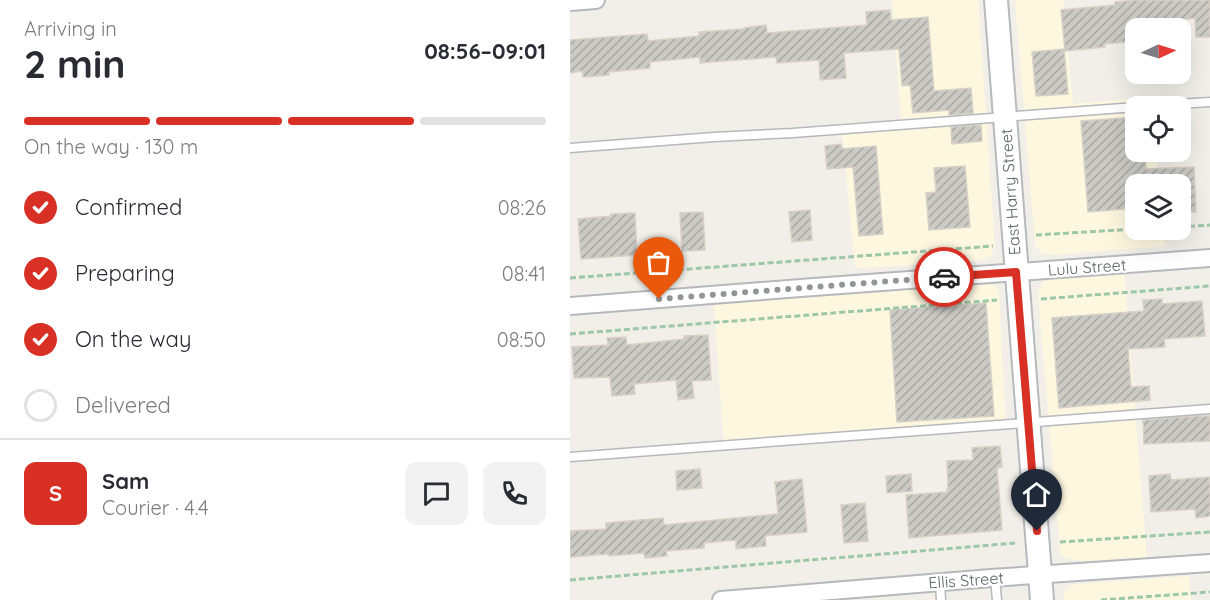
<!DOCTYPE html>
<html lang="en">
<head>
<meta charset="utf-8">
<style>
	:root { --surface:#fff; --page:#f2f2f3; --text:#2b2b33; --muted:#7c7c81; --line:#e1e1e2; --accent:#d93025 }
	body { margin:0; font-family:Quicksand,sans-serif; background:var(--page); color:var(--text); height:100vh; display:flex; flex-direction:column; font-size:22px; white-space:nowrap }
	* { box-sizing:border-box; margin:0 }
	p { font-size:20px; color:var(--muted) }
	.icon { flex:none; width:33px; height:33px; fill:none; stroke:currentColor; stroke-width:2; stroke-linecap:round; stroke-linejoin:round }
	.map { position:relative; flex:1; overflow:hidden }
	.side { display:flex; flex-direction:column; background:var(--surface); width:570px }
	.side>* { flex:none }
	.needle { width:39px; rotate:86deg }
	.buttons { position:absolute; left:555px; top:18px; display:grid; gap:12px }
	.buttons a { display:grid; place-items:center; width:66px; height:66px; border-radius:12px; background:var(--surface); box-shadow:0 6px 24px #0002; font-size:30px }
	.pin { position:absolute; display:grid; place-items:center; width:51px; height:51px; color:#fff; margin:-62px -26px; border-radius:50% 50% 50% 0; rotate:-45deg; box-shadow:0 0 6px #0007 }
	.pin .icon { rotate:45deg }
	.courier { position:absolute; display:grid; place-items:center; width:60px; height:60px; margin:-30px; border:4px solid #d93025; border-radius:50%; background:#fff; color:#222; box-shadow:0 2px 8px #0007 }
	.head em { font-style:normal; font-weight:700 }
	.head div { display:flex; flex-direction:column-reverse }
	.head { display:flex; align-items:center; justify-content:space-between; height:102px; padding:0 24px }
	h1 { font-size:39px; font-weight:700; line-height:45px }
	.bar { display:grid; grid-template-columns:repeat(4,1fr); gap:9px 6px; align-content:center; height:72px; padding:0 24px }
	.bar i { height:8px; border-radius:4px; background:var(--line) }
	.bar .current { background:var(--accent) }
	.bar p { grid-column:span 4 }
	.line { display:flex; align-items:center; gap:15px; padding:0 24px; border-top:2px solid var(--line) }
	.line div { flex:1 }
	.round { display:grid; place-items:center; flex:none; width:63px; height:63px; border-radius:12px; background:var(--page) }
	ol { padding:0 24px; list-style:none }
	li { display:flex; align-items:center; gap:18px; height:66px }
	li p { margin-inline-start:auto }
	li .icon { padding:6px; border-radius:50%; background:var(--accent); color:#fff; stroke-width:4 }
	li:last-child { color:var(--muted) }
	li i { width:33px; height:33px; border:3px solid var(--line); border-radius:50% }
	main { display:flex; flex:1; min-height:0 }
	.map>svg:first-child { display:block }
	.commercial { fill:#fef7e0 }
	.building { fill:url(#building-hatch); stroke:#d6d1c6; stroke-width:1.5 }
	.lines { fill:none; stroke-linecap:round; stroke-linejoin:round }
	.lane-casing { stroke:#b5b8bc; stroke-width:11 }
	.street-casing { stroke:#b5b8bc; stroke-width:20 }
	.secondary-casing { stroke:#b6babf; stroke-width:26 }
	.path { stroke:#9cc7a9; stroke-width:3; stroke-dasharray:6 3; stroke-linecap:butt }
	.lane { stroke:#fff; stroke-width:8 }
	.street { stroke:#fff; stroke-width:16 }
	.secondary { stroke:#fff; stroke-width:22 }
	.done { stroke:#929495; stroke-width:6; stroke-dasharray:0 10.8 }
	.route { stroke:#d93025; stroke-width:8 }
	.labels { text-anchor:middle; stroke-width:4.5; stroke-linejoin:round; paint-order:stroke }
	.street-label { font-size:16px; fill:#5f6368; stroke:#fff }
</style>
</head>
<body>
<main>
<section class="side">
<div class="head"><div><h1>2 min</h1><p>Arriving in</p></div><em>08:56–09:01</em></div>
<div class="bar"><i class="current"></i><i class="current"></i><i class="current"></i><i></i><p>On the way · 130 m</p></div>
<ol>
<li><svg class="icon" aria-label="check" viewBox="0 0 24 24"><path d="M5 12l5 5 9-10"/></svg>Confirmed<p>08:26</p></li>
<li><svg class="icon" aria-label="check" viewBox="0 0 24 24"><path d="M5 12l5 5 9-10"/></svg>Preparing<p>08:41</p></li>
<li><svg class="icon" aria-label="check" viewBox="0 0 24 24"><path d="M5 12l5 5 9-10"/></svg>On the way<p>08:50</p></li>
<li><i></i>Delivered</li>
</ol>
<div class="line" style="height:108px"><b class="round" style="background:var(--accent);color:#fff">S</b><div><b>Sam</b><p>Courier · 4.4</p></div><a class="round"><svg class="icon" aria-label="chat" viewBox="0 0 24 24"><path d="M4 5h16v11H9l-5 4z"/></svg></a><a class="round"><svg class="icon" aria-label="phone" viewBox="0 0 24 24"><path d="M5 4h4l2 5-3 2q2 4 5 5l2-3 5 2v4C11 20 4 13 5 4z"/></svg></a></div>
</section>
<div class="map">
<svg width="640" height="600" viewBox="0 0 640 600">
	<defs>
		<pattern id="building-hatch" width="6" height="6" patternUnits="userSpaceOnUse" patternTransform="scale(1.5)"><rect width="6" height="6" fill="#cccac5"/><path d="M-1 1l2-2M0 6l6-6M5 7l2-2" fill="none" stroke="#a9a8a4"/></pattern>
	</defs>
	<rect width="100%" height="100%" fill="#f1efe8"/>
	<g class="commercial">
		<path d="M322 0H408L425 246 421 256 411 260 400 262 285 268 271 123 331 120Z"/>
		<path d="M445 0H493L503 104 580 97 581 106H566V152H586L589 184H566V230H593L595 246 484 255 472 254 465 245Z"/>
		<path d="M554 273 577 558 517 561 496 559 490 553 468 294 473 282 481 279Z"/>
		<path d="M415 282 425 286 429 292 436 429 154 449 144 305Z"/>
		<path d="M619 576 621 600H494V593L499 587 507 584Z"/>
	</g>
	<g class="building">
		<path d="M566 0H640V37H626L625 18 598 21V25L566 28V41L534 44 535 47 495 51 491 10 545 5V2Z"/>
		<path d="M320 10 321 20 358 17 364 91 401 88 403 113 379 115V110L343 113 340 85 332 86 329 49 274 53 276 78 250 80 249 60 207 63 206 57 130 63V57L80 62V68L39 72V75L13 77 12 71 0 73V40L77 34 78 41 129 36V32L174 29V28L196 25 197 33 297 25 296 12Z"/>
		<path d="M494 49 498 94 466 96 462 52Z"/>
		<path d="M566 117V152H575L576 169 624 167 626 212H610V184H566V208L518 212 511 121Z"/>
		<path d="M411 125 412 141 382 144 381 127Z"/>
		<path d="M271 144 272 149 306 146 313 234 289 236 283 167 257 169 255 146Z"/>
		<path d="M395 166 400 227 359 230 356 193 366 192 364 168Z"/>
		<path d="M240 210 242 240 222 242 219 212Z"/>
		<path d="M133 212 135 250 112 251 110 213Z"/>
		<path d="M65 213 67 255 11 259 8 219 41 216V214Z"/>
		<path d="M592 299V304L632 301 635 336 594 339 595 347 558 349 561 387 579 386 580 400 489 408 482 318 574 311 573 300Z"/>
		<path d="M416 303 424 416 327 422 320 310Z"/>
		<path d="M138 335 141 380 122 381 124 398 108 400 106 380 64 384 65 394 42 396 40 377 4 378 2 347 38 345 37 338 56 337 57 345 114 339V336Z"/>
		<path d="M627 416H640V441L574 444 573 420Z"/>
		<path d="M430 446 432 467 427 468 432 530 339 538 336 495 377 492V489H378L377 461 403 460 402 448Z"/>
		<path d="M130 469 132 488 107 490 106 471Z"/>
		<path d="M341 474 342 491 317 493 316 476Z"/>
		<path d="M600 474 601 480 640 477V516L626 518 625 509 581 512 579 476Z"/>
		<path d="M232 479 237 532 195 536 196 546 166 549V540L134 543V548L96 551 97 556 75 558 74 553 39 556V554L0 557V531L36 529V523L93 518 94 525 208 514 205 482Z"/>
		<path d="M295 503 298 541 274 543 271 505Z"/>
	</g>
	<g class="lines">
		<defs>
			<g id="lane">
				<path d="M576 106 640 102"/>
				<path d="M0 148 144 137 223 133 566 107"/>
				<path d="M0 457 640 409"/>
				<path d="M425 578 427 600"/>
				<path d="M370 582 371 600"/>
			</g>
			<g id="street">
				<path d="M0 2 26 0"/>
				<path d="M0 306 244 287 640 258"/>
				<path d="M151 600 421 578 640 563"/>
			</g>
			<path id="secondary" d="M426 0 472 600"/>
		</defs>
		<use href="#lane" class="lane-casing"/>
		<use href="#street" class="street-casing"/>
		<use href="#secondary" class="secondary-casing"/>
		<g class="path">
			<path d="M610 227 640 225"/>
			<path d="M466 235 566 229"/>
			<path d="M0 278 423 246"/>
			<path d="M471 299 640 286"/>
			<path d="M0 334 427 300"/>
			<path d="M490 542 640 532"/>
			<path d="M0 580 445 543"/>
			<path d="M531 600 640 592"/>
		</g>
		<use href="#lane" class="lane"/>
		<use href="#street" class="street"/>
		<use href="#secondary" class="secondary"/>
	</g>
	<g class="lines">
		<path class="done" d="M89 299 374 277"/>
		<path class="route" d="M374 277 446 272 467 531"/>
	</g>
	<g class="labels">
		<g class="street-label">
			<text transform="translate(440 192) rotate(-94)" y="6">East Harry Street</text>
			<text transform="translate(517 267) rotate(-4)" y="6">Lulu Street</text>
			<text transform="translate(396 580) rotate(-4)" y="6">Ellis Street</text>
		</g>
	</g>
</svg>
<div class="buttons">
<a><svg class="needle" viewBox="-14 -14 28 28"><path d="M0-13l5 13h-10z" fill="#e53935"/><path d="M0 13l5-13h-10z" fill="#7c7c81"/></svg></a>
<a><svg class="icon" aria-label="locate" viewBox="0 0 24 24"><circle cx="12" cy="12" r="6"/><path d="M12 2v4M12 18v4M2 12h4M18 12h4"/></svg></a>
<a><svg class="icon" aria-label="layers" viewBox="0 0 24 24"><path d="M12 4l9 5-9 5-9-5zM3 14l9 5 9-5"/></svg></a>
</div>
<div class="pin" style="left:89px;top:299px;background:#ea580c"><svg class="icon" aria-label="bag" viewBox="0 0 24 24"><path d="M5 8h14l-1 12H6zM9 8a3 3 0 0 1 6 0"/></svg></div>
<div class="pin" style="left:467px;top:531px;background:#1f2937"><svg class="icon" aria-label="home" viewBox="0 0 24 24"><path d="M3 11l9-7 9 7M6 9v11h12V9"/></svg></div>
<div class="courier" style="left:374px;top:277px"><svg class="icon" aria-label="car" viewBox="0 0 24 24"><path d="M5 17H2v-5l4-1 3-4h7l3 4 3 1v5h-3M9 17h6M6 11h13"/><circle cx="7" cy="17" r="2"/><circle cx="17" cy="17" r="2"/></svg></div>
</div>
</main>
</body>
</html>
